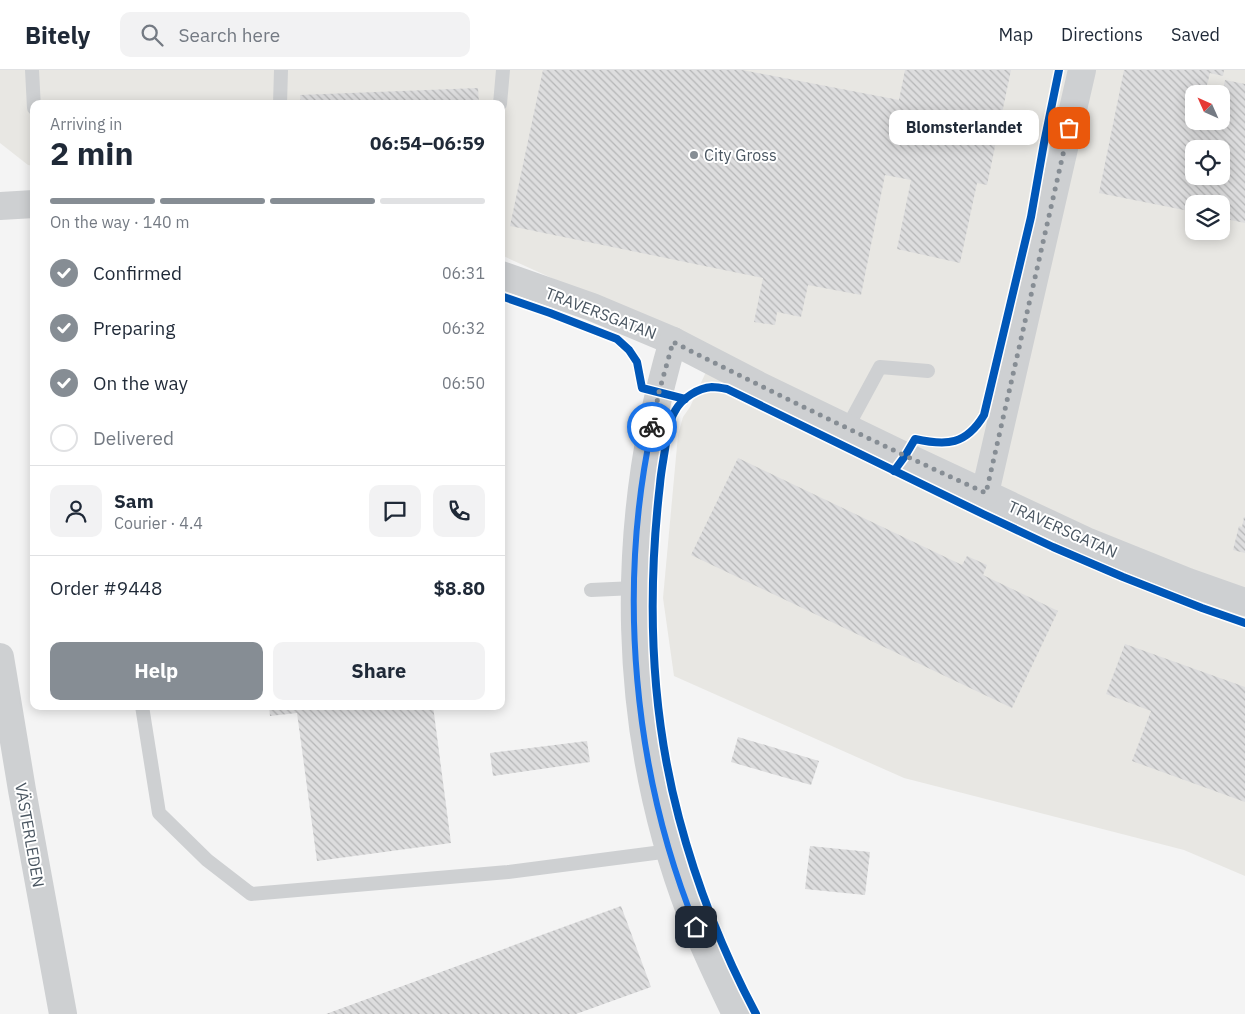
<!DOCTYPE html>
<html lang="en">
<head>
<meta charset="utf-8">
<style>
	:root { --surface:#fff; --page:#f2f2f3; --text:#1f2937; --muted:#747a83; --line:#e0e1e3; --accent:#868d94 }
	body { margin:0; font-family:"IBM Plex Sans",sans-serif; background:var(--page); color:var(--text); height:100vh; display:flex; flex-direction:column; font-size:19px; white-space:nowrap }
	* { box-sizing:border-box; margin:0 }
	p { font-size:16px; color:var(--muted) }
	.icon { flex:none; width:28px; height:28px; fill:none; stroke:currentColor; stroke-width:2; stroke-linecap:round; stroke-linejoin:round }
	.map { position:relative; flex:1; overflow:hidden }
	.panel { position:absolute; left:30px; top:30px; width:475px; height:610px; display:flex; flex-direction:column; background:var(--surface); border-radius:10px; box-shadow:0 2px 12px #0003 }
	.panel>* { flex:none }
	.needle { width:32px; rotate:315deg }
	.buttons { position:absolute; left:1185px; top:15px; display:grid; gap:10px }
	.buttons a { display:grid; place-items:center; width:45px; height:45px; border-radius:10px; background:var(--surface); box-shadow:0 2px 12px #0003; font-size:25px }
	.pin { position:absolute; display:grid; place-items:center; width:42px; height:42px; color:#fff; margin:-21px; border-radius:10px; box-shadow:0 2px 8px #0006 }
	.courier { position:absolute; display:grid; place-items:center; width:50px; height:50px; margin:-25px; border:4px solid #1a73e8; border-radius:50%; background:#fff; color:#222; box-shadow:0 1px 6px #0007 }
	.bubble { position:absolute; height:35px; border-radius:10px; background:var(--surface); box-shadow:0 2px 12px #0003; font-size:16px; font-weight:800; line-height:35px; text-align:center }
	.summary em { font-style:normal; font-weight:800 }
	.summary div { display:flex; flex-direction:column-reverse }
	.summary { display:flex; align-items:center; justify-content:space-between; height:85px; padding:0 20px }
	h1 { font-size:32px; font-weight:800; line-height:38px }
	.bar { display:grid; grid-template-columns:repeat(4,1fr); gap:8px 5px; align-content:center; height:60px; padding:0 20px }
	.bar i { height:6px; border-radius:4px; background:var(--line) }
	.bar .selected { background:var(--accent) }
	.bar p { grid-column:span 4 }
	.line { display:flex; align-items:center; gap:12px; padding:0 20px; border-top:1px solid var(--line) }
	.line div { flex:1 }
	.round { display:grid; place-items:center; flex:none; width:52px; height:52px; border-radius:10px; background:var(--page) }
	ol { padding:0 20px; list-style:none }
	li { display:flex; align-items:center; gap:15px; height:55px }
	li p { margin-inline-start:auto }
	li .icon { padding:5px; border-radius:50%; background:var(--accent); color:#fff; stroke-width:4 }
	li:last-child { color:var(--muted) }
	li i { width:28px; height:28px; border:2px solid var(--line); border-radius:50% }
	.button { display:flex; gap:10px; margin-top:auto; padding:10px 20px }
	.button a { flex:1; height:58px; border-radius:10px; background:var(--accent); color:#fff; font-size:20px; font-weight:800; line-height:58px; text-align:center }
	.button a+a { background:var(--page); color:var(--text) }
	header { display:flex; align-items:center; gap:30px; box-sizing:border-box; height:70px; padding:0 25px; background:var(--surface); border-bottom:1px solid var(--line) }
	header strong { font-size:24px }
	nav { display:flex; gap:28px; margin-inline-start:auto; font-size:18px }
	.search { width:350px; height:45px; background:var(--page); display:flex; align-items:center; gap:12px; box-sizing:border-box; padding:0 18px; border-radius:10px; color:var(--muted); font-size:19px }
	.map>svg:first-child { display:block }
	.commercial { fill:#e8e7e3; fill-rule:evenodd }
	.building { fill:url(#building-back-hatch); fill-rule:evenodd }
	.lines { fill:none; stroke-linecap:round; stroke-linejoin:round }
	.service { stroke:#ced0d2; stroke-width:14 }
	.minor { stroke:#ced0d2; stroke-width:28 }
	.tertiary { stroke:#ced0d2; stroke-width:28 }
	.cycleway-casing { stroke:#fff; stroke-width:11 }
	.cycleway { stroke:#0057b8; stroke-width:8 }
	.done { stroke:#868d94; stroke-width:5; stroke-dasharray:0 9 }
	.route { stroke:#1a73e8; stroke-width:6 }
	.poi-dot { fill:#868d94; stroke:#fff; stroke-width:2 }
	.labels { text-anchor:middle; stroke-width:4; stroke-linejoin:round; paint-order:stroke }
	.poi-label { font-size:16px; fill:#4a5661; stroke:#fff; text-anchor:start }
	.street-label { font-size:16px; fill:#4a5661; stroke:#fff }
</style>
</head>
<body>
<header>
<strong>Bitely</strong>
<div class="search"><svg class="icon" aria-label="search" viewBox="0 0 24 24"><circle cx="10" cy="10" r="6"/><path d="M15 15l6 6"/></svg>Search here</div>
<nav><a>Map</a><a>Directions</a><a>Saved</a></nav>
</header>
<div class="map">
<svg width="1245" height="944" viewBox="0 0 1245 944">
	<defs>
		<pattern id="building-back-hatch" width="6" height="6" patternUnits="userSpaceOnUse" patternTransform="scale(1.25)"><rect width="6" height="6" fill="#ddddde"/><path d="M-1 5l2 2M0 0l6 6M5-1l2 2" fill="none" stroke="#b5b6b7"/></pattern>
	</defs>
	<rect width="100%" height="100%" fill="#f4f4f4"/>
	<path class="commercial" d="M0 0H1245V806L1184 780 904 708 674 606 663 528 678 365 683 347 690 337 715 282 501 185V34H34V96L28 95 0 73ZM1194 24H1221V51H1194ZM1194 79H1221V106H1194ZM1194 134H1221V161H1194Z"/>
	<g class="building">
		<path d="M543 0H742L899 30 905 0H1011L987 115 977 113 960 193 897 179 911 110 885 105 861 225 808 215 801 247 777 242 775 255 754 252 763 208 510 156Z"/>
		<path d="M1124 0H1224L1223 6 1210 3 1207 15 1223 19 1225 10 1245 14V153L1221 148V134H1194V142L1099 123ZM1194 24H1221V51H1194ZM1194 79H1221V106H1194Z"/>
		<path d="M478 18 479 34H301L300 25Z"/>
		<path d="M738 388 962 495 967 486 987 495 983 505 1058 541 1012 638 691 485Z"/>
		<path d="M1244 447H1245V483L1233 480 1239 456 1242 457Z"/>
		<path d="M1125 574 1245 617V732L1132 691 1151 641 1106 624Z"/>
		<path d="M269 636H433L451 773 317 791 297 643 270 646Z"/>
		<path d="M738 667 819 691 811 715 731 692Z"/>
		<path d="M587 671 590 692 493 706 490 683Z"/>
		<path d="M810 776 870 782 865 825 805 819Z"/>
		<path d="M621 836 651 917 576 944H326Z"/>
	</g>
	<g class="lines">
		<g class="service">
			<path d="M32 0 34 38"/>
			<path d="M280 34 281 0"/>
			<path d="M500 34 503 0"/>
			<path d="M847 358 880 297 928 301"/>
			<path d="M591 520 635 518"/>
			<path d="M142 636 159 743 207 790 251 824 508 802 670 781"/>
		</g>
		<g class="minor">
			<path d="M0 136 34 134"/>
			<path d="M501 205 592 237 673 271 758 315 905 386 1086 471 1188 512 1245 532"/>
			<path d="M673 271C618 457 621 662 691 844 704 878 720 911 736 944"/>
			<path d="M985 423 1082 0"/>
		</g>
		<path class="tertiary" d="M0 587 22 720 63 944"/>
		<defs>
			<g id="cycleway">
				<path d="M501 226 550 243 617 269 629 280 637 292 642 318 685 329"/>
				<path d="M894 401 905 386 915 369C947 376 966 375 984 345L1031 147 1044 73 1059 0"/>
				<path d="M756 944C723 882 697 816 679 748 650 639 647 526 660 414 661 401 664 387 666 373 668 363 669 350 675 341 682 328 698 318 712 317 717 317 722 318 727 319L983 444 1053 477 1123 507 1202 538 1245 553"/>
			</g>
		</defs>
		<use href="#cycleway" class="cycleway-casing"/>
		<use href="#cycleway" class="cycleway"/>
	</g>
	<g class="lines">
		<path class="done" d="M652 357 659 322 673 272C776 324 880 375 986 423L1069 58"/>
		<path class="route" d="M652 357C617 520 633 702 696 857"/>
	</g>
	<circle class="poi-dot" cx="694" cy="85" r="5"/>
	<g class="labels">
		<g class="poi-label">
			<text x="704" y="91">City Gross</text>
		</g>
		<g class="street-label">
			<text transform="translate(601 243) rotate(21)" y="6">TRAVERSGATAN</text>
			<text transform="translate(1063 459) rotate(24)" y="6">TRAVERSGATAN</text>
			<text transform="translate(30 765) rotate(80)" y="6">VÄSTERLEDEN</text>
		</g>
	</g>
</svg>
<div class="buttons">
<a><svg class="needle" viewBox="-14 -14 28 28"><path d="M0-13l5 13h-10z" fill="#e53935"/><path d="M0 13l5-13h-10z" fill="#747a83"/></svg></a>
<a><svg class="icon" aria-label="locate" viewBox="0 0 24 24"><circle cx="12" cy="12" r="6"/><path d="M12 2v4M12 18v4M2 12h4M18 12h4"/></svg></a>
<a><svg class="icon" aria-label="layers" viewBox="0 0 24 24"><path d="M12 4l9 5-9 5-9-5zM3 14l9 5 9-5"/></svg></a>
</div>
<div class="pin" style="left:1069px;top:58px;background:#ea580c"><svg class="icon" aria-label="bag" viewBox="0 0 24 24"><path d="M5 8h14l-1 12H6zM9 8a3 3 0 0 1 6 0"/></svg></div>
<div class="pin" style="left:696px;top:857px;background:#1f2937"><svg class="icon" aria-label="home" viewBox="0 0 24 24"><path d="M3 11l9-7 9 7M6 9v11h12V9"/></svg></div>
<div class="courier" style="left:652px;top:357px"><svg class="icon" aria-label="bike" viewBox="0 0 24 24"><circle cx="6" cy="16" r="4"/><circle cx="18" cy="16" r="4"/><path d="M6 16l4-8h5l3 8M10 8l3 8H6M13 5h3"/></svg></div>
<div class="bubble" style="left:889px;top:40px;width:150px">Blomsterlandet</div>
<section class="panel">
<div class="summary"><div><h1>2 min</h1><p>Arriving in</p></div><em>06:54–06:59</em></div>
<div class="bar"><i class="selected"></i><i class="selected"></i><i class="selected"></i><i></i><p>On the way · 140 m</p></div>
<ol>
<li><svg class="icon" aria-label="check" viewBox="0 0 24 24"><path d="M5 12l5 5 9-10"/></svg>Confirmed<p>06:31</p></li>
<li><svg class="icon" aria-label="check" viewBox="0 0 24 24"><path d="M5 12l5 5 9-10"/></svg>Preparing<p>06:32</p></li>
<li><svg class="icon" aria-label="check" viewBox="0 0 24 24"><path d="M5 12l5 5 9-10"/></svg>On the way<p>06:50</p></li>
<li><i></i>Delivered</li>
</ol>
<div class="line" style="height:90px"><a class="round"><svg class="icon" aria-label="person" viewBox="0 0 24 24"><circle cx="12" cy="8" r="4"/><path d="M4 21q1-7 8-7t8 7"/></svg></a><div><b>Sam</b><p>Courier · 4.4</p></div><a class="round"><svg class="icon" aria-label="chat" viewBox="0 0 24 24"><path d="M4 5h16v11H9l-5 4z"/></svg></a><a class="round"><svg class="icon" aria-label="phone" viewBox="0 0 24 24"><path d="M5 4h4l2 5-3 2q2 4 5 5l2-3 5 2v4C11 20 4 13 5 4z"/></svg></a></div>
<div class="line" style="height:65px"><div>Order #9448</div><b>$8.80</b></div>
<div class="button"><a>Help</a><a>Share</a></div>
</section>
</div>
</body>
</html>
